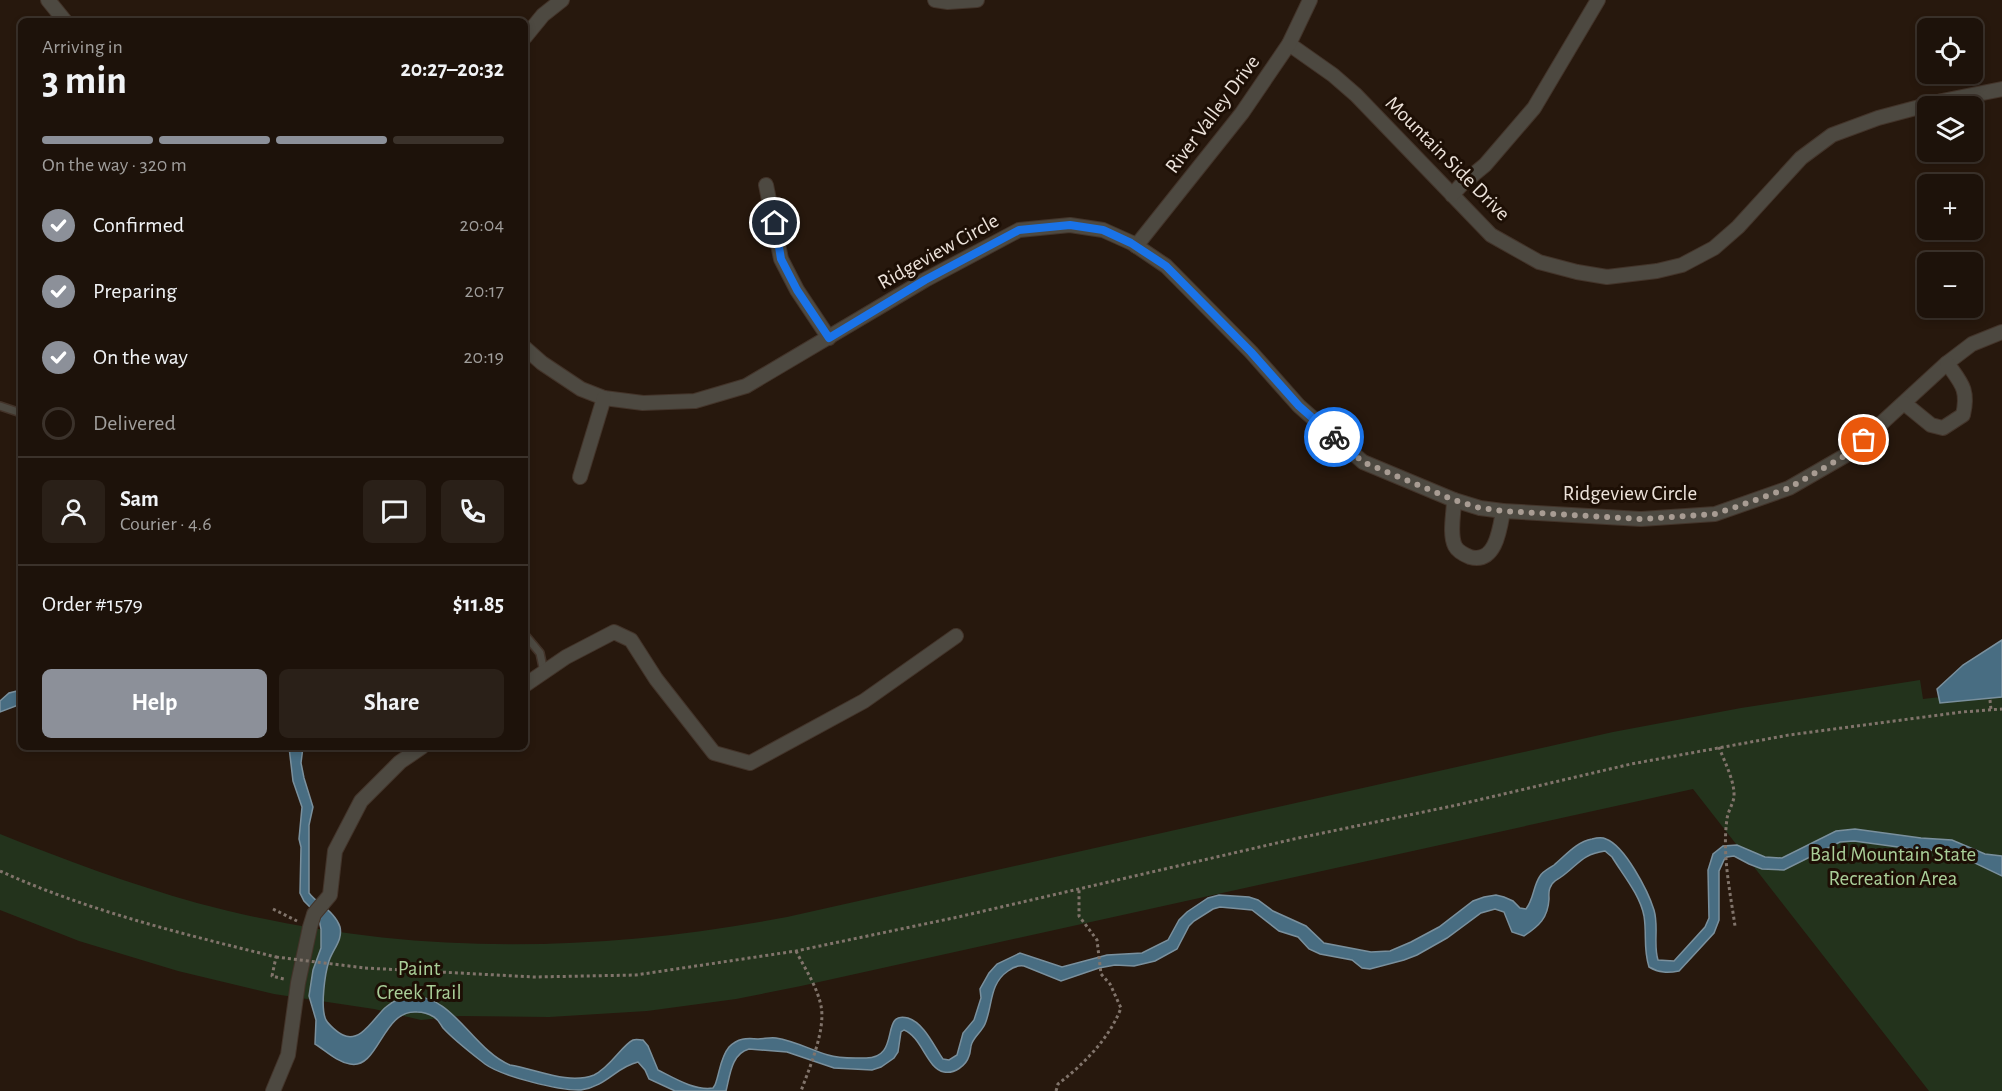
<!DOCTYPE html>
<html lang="en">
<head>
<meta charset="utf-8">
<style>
	:root { --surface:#1d120a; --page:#2a2018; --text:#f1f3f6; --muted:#a09e9c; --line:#3b322b; --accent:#8c9099 }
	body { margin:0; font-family:"Alegreya Sans",sans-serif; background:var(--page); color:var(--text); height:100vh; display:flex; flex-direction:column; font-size:22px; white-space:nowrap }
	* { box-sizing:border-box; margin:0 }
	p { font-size:20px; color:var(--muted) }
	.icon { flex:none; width:33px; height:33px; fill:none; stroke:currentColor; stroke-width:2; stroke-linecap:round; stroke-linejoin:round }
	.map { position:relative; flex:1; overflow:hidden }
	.side { position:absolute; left:18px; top:18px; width:510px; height:732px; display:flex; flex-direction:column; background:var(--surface); border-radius:9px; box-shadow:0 3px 9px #0003,0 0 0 2px var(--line) }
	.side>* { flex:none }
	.fabs { position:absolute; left:1917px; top:18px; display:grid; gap:12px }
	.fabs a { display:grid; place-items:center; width:66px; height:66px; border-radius:9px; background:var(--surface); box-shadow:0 3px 9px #0003,0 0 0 2px var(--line); font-size:30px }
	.pin { position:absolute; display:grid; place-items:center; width:51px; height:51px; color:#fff; margin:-26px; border:3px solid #fff; border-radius:50%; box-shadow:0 2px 6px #0007 }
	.courier { position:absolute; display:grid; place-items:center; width:60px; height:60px; margin:-30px; border:4px solid #1a73e8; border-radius:50%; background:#fff; color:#222; box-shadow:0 2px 8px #0007 }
	.overview em { font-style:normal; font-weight:600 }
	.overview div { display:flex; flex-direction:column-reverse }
	.overview { display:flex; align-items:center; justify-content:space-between; height:102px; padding:0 24px }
	h1 { font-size:39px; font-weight:600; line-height:45px }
	.bar { display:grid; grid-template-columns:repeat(4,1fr); gap:9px 6px; align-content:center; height:72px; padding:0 24px }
	.bar i { height:8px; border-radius:4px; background:var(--line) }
	.bar .selected { background:var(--accent) }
	.bar p { grid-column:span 4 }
	.line { display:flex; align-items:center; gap:15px; padding:0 24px; border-top:2px solid var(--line) }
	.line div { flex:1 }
	.round { display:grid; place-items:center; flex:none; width:63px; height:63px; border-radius:9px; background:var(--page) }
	ol { padding:0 24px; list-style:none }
	li { display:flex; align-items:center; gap:18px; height:66px }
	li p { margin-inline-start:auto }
	li .icon { padding:6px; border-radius:50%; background:var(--accent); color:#fff; stroke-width:4 }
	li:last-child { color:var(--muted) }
	li i { width:33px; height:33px; border:3px solid var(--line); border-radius:50% }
	.action { display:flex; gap:12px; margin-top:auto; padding:12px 24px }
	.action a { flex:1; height:69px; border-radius:9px; background:var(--accent); color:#fff; font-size:24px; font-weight:600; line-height:69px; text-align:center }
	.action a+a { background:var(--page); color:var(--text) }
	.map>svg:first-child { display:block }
	.green { fill:#23331c }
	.water { fill:#486d82; stroke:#7a909d; stroke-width:1.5 }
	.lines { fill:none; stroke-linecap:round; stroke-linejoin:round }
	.service-casing { stroke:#43342a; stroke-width:10 }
	.minor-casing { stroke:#43342a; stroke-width:16 }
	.path { stroke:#81746b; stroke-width:3; stroke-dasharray:3 3; stroke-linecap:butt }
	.service { stroke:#4d4941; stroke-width:7 }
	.minor { stroke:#4d4941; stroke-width:14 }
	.path-bridge { stroke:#81746b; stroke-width:3; stroke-dasharray:3 3; stroke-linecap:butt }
	.done { stroke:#a89c93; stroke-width:6; stroke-dasharray:0 10.8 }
	.route { stroke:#1a73e8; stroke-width:8 }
	.labels { text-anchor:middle; stroke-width:6; stroke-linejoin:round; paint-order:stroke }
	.street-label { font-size:21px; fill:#ede3db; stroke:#1d0f05 }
	.park-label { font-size:21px; fill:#a9ce98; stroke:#1d0f05 }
</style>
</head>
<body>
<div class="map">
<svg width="2002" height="1091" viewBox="0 0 2002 1091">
	<rect width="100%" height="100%" fill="#27180d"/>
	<path class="green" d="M1920 680 1923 699 2002 690V1091H1929L1693 789 801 986 736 999 647 1011 549 1017 460 1016 421 1020 374 1009 274 994 178 971 79 941 0 910V834C65 860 130 884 197 903 395 956 586 955 787 917L1613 732 1741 708Z"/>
	<g class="water">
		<path d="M2002 640V697L1940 703 1937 689 1963 665Z"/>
		<path d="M21 690V704L0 712V701L9 693Z"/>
		<path d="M289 747H303L301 763 304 778 313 807 309 825V893C318 905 335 911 340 927 343 940 333 949 329 961 325 973 320 1008 326 1020 329 1025 338 1033 343 1035 361 1044 375 1016 386 1007 393 1001 402 997 411 997 452 993 472 1049 510 1065 536 1069 568 1085 594 1075 610 1068 622 1045 633 1040 636 1039 640 1040 643 1040L648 1046 658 1070C674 1078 695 1091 713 1088L715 1085C720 1072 720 1058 729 1047 738 1038 746 1038 758 1039 764 1039 770 1037 776 1038 795 1041 811 1050 828 1055 840 1059 853 1058 865 1058 902 1059 879 1010 908 1018 924 1023 934 1046 943 1059L949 1060 957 1055 963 1033 974 1020 981 998 980 989 989 973 997 964 1020 953 1062 967 1107 955 1142 953 1168 940 1179 920 1187 912 1208 898 1219 895 1249 897 1258 900 1273 911 1306 926 1324 943 1371 952 1390 951 1411 942 1439 927 1473 901 1484 897 1496 895 1504 897 1513 901 1520 908 1526 909C1534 899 1533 886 1540 876 1543 871 1550 868 1554 865 1566 855 1576 842 1592 839 1596 838 1602 837 1606 839 1625 846 1648 891 1654 910 1659 927 1653 944 1658 960L1674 961 1705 927 1709 918 1708 870 1713 854 1723 846 1737 845 1765 857 1782 858 1836 831 1855 829 1921 838 1952 840 1985 854 2002 856V876L1950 851 1920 850 1854 841 1840 842 1784 870 1762 869 1749 864 1734 856 1727 857 1724 860 1719 871V920L1714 933 1679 971C1668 973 1659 973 1649 967 1643 948 1647 935 1644 916 1640 895 1623 875 1612 857L1605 851C1582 854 1578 865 1561 877 1557 880 1553 881 1551 886 1548 890 1549 895 1549 899 1548 918 1539 926 1524 936L1512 932 1504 912 1495 909 1481 913 1447 938 1417 955 1404 960 1370 969 1362 968 1352 960 1320 954 1309 949 1298 937 1279 931 1252 910 1220 907 1213 909 1194 921 1189 926 1177 949 1155 961 1134 966 1115 965 1099 968 1061 981 1024 966C1017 965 1013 967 1008 971 989 984 993 1005 985 1024 982 1031 975 1036 972 1043 970 1047 971 1052 969 1056 966 1066 954 1074 944 1072 927 1069 922 1037 904 1030L901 1032 898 1052 894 1058 881 1067 872 1070 834 1068 787 1052 749 1049C731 1054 730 1076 726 1091H675L649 1079 645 1070 638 1062C616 1067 607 1086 581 1090 560 1091 501 1076 485 1064 471 1053 455 1041 443 1028 440 1024 439 1020 434 1017 429 1014 423 1012 417 1012 382 1009 379 1070 350 1064 337 1062 326 1051 315 1044L316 1020 309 996 313 970 321 948V929L318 915 304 901 300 893 301 847 299 839 302 807 293 781Z"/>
	</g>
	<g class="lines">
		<defs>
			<g id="service">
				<path d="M0 406 21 413"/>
				<path d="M525 635 540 653 544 672"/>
			</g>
			<g id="minor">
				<path d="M48 0 65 21"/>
				<path d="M935 0 948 2 977 0"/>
				<path d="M525 37 543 15 562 0"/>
				<path d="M1289 44 1333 75 1356 95 1491 235 1539 262 1577 272 1607 277 1657 271 1682 265 1714 248 1738 227 1801 158 1832 135 1878 118 1942 101 2002 89"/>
				<path d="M766 185 781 259 797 290 829 338"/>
				<path d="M1452 195 1463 183 1485 165 1534 108 1598 0"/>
				<path d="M1136 246 1242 113 1289 44 1310 0"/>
				<path d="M525 348 542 363 581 389 604 398 643 403 695 401 746 386 925 280 1019 230 1070 225 1103 230 1132 243 1166 266 1251 352 1299 406 1363 462 1454 500 1480 508 1503 511 1641 519 1715 514 1789 488 1848 454 1947 363 1972 344 2002 332"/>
				<path d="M1904 403 1931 425 1943 428 1963 415C1969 389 1961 383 1947 363"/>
				<path d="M580 477 604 398"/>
				<path d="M1454 500C1454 513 1449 534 1455 546 1458 552 1465 555 1470 557 1496 564 1500 528 1503 511"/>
				<path d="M525 685 566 657 614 632 631 640 656 679 714 753 750 763 864 701 956 636"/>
				<path d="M273 1091 288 1055 298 983 310 927 314 914 330 895 335 851 361 801 400 762 422 747"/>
			</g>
		</defs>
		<use href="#service" class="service-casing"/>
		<use href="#minor" class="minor-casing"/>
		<g class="path">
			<path d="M1990 700 1991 710"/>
			<path d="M1719 747C1724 761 1735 781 1734 797 1733 804 1728 811 1727 819 1722 854 1730 891 1735 926"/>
			<path d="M0 871C88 911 183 934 276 957L272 976 284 979"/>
			<path d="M273 909 297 921"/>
			<path d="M796 951C805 969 817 986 821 1006 826 1030 809 1069 801 1091"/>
			<path d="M365 968 534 977 636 975 796 951 958 917 1294 839 1457 805 1631 764 1789 735 1962 712 2002 709"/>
			<path d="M1056 1091 1058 1084C1084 1064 1109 1039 1121 1008L1110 984 1101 974 1097 940 1079 916V889"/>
		</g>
		<use href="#service" class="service"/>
		<use href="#minor" class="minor"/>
		<path class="path-bridge" d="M276 957 365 968"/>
	</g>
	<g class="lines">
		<path class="done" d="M1334 437 1363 462 1454 500 1480 508 1503 511 1641 519 1715 514 1733 508 1789 488 1848 454 1864 440"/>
		<path class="route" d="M775 223 781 259 797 290 829 338 925 280 1019 230 1070 225 1103 230 1131 243 1166 266 1251 352 1299 406 1334 437"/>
	</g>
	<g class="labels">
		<g class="street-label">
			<text transform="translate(1212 114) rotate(-53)" y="7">River Valley Drive</text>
			<text transform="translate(1448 158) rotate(45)" y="7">Mountain Side Drive</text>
			<text transform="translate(938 251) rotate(-29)" y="7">Ridgeview Circle</text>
			<text x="1630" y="500">Ridgeview Circle</text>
		</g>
		<g class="park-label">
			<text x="1893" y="861">Bald Mountain State<tspan x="1893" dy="24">Recreation Area</tspan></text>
			<text x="419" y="975">Paint<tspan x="419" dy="24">Creek Trail</tspan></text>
		</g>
	</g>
</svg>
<div class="fabs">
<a><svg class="icon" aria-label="locate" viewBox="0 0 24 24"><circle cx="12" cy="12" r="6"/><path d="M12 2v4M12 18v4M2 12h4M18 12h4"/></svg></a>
<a><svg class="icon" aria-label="layers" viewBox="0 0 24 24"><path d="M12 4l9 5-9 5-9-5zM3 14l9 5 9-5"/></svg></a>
<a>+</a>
<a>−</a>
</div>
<div class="pin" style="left:1864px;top:440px;background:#ea580c"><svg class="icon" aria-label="bag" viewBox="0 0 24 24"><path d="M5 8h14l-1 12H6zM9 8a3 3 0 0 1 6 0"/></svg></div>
<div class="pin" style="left:775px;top:223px;background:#1f2937"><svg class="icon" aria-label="home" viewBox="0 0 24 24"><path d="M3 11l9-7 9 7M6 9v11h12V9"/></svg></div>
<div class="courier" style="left:1334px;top:437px"><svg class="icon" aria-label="bike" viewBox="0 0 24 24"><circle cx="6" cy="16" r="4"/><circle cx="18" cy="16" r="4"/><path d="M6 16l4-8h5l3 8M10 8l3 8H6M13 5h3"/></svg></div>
<section class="side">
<div class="overview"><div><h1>3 min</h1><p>Arriving in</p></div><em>20:27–20:32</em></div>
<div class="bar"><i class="selected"></i><i class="selected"></i><i class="selected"></i><i></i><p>On the way · 320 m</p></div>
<ol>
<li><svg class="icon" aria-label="check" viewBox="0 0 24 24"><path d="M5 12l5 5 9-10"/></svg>Confirmed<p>20:04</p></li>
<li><svg class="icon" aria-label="check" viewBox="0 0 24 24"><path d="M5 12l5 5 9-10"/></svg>Preparing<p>20:17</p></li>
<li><svg class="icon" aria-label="check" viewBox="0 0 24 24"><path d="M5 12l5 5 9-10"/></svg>On the way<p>20:19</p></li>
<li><i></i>Delivered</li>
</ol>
<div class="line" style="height:108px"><a class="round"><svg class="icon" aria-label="person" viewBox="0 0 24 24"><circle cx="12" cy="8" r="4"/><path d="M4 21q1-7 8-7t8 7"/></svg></a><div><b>Sam</b><p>Courier · 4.6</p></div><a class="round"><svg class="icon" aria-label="chat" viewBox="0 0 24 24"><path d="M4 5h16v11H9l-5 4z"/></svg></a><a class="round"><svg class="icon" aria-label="phone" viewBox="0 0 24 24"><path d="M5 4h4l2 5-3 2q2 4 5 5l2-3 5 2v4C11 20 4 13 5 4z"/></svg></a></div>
<div class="line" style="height:78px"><div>Order #1579</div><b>$11.85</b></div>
<div class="action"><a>Help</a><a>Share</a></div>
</section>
</div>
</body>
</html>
